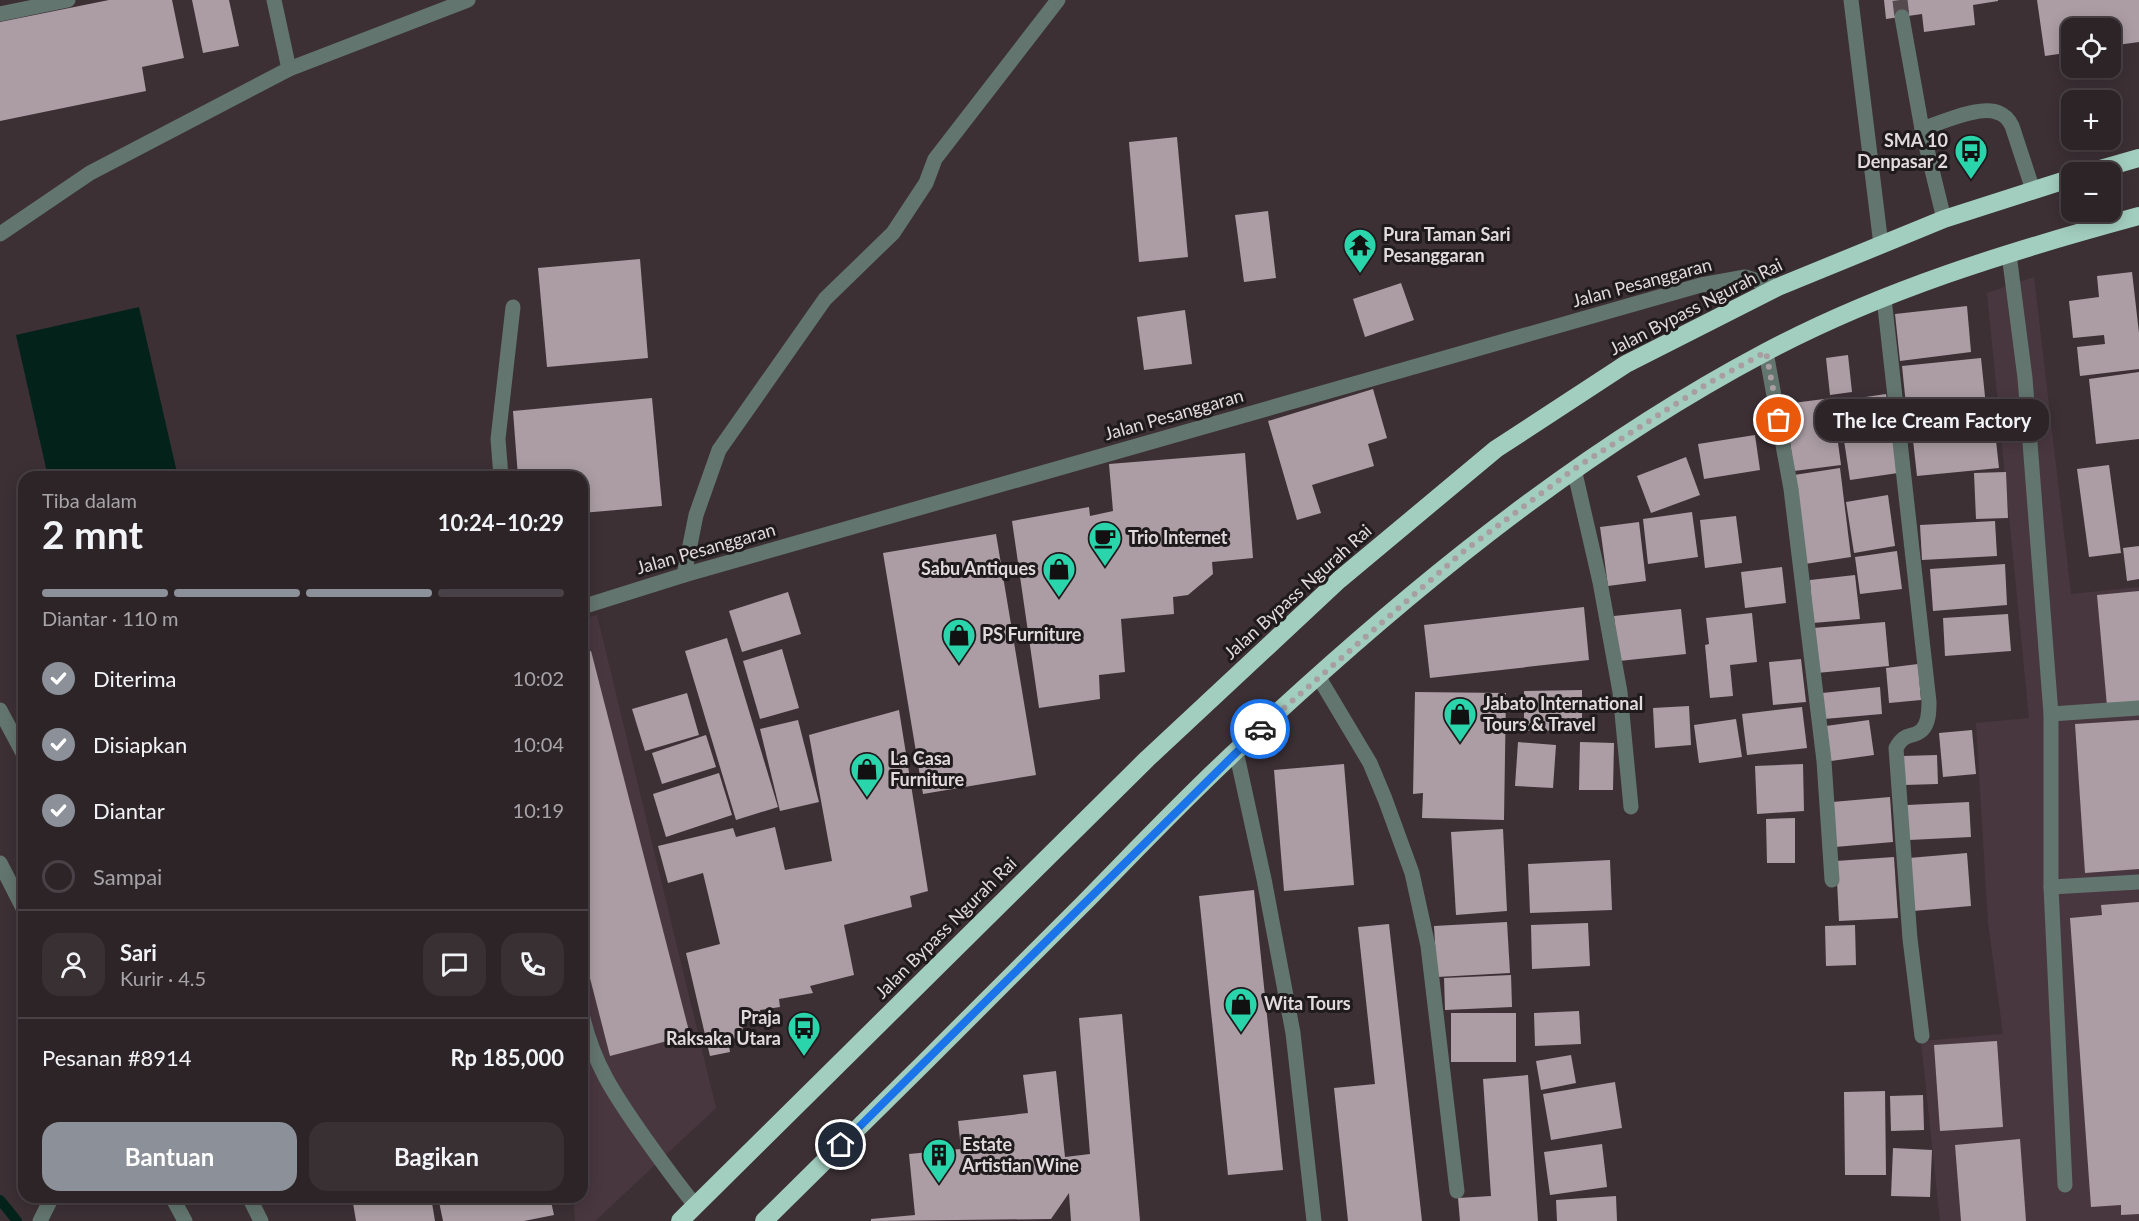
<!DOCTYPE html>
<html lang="id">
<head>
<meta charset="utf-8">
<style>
	:root { --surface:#2d2428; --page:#393034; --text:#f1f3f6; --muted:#a7a4a8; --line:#484145; --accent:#8c9099 }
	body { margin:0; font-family:Lato,sans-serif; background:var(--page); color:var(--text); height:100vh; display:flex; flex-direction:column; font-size:22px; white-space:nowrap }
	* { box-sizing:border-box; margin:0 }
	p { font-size:20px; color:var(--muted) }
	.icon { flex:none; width:33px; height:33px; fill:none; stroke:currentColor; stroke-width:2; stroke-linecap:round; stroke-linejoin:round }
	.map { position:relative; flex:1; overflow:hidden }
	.drawer { position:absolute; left:18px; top:471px; width:570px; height:732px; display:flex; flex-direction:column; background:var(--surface); border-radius:18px; box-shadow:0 3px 15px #0003,0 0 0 2px var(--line) }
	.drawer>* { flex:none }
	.fabs { position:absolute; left:2061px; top:18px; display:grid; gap:12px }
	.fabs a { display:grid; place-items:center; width:60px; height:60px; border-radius:12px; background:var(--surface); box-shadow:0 3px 15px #0003,0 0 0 2px var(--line); font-size:30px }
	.pin { position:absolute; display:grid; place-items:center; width:51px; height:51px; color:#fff; margin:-26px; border:3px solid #fff; border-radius:50%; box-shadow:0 2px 6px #0007 }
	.courier { position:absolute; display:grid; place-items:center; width:60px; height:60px; margin:-30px; border:4px solid #1a73e8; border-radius:50%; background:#fff; color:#222; box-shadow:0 2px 8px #0007 }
	.bubble { position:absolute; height:42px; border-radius:18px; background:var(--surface); box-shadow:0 3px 15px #0003,0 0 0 2px var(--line); font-size:20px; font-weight:700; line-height:42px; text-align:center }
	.headline em { font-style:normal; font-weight:700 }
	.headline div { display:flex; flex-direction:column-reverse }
	.headline { display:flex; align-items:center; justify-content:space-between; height:102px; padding:0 24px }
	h1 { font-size:39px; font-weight:700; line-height:45px }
	.bar { display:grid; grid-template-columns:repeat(4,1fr); gap:9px 6px; align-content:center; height:72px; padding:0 24px }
	.bar i { height:8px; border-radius:4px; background:var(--line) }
	.bar .current { background:var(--accent) }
	.bar p { grid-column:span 4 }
	.line { display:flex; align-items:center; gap:15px; padding:0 24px; border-top:2px solid var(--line) }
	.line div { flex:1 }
	.round { display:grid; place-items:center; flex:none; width:63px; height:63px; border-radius:18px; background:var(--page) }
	ol { padding:0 24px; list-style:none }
	li { display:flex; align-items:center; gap:18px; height:66px }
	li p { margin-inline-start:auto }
	li .icon { padding:6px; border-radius:50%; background:var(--accent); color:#fff; stroke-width:4 }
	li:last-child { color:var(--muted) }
	li i { width:33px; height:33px; border:3px solid var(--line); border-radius:50% }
	.action { display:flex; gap:12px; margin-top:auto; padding:12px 24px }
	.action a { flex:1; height:69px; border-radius:18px; background:var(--accent); color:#fff; font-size:24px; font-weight:700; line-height:69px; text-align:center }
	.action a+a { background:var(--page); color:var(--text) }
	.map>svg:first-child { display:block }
	.built { fill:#49373f }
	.water { fill:#03231a }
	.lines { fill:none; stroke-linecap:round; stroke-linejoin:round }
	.stream { stroke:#03231a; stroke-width:10 }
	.building { fill:#ab9da3 }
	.minor-tunnel { stroke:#554a4e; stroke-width:15; stroke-dasharray:15 8; stroke-linecap:butt }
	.minor { stroke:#63756f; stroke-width:15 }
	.highway { stroke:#a2cebf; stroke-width:18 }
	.done { stroke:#a89ea2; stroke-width:6; stroke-dasharray:0 10.8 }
	.route { stroke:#1a73e8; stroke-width:8 }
	.labels { text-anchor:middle; stroke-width:6; stroke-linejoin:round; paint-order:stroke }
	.poi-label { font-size:18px; font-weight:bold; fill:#e2dadd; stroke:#1f1a1c; text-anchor:start }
	.street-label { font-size:18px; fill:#e2dadd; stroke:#1f1a1c }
</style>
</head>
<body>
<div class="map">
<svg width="2139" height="1221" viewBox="0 0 2139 1221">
	<rect width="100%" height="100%" fill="#3c3035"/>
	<g class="built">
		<path d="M2034 277 2071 594 2139 587V1221H1940L1921 1041 2003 1034 1988 922 1976 723 2029 718 1987 293Z"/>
		<path d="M597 615 716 1108 595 1221H575L573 1197H582V619Z"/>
	</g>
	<path class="water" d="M139 307 178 477H48L16 335Z"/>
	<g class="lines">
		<path class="stream" d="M0 1200 17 1221"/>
	</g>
	<g class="building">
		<path d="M109 0H172L184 58 142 67 146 91 0 121V22Z"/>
		<path d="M192 0H229L239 46 203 53Z"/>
		<path d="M1884 0H1998V1L1973 5 1975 25 1924 32 1922 14 1886 19Z"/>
		<path d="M2037 0H2139V42L2110 46V28H2072V52L2045 56Z"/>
		<path d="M1177 137 1188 257 1139 262 1129 142Z"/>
		<path d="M1268 211 1276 278 1244 282 1235 215Z"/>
		<path d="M640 259 648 358 547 367 538 268Z"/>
		<path d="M2132 272 2139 333V369L2080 376 2077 347 2105 344 2104 335 2073 338 2069 301 2099 297 2097 276Z"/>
		<path d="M1401 283 1414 320 1365 337 1353 299Z"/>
		<path d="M1967 306 1971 352 1900 361 1895 314Z"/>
		<path d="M1185 310 1192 364 1144 370 1137 317Z"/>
		<path d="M1848 355 1852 392 1830 395 1826 358Z"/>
		<path d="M1981 358 1986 406 1907 415 1902 366Z"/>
		<path d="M2139 372V439L2096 444 2089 379Z"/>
		<path d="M1373 389 1387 438 1368 444 1374 466 1312 485 1321 513 1297 520 1268 421Z"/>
		<path d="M1886 394 1898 473 1850 480 1838 401Z"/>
		<path d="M652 398 662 506 582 513V477H518L513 411Z"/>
		<path d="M1832 398 1841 465 1794 471 1785 404Z"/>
		<path d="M1993 413 1999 468 1917 476 1911 422Z"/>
		<path d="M1755 435 1760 470 1704 479 1698 444Z"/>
		<path d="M1245 453 1253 558 1212 562 1213 574 1188 595 1173 597 1174 614 1121 619 1125 672 1099 675 1100 699 1039 708 1012 521 1089 507 1090 516 1113 511 1109 464Z"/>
		<path d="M1686 457 1700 495 1651 513 1637 476Z"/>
		<path d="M2109 465 2121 553 2089 557 2077 469Z"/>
		<path d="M1840 468 1851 557 1805 564 1794 475Z"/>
		<path d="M2006 472 2008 518 1976 519 1974 473Z"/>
		<path d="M1888 495 1895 546 1854 553 1846 502Z"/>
		<path d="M1692 512 1698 557 1648 564 1643 519Z"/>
		<path d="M1736 516 1742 563 1705 568 1700 520Z"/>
		<path d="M1995 521 1997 556 1922 560 1920 525Z"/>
		<path d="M1639 522 1646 581 1608 586 1600 527Z"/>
		<path d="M996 534 1036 775 923 794 883 553Z"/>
		<path d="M2139 546V579L2127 581 2123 548Z"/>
		<path d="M1897 551 1902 589 1860 594 1855 557Z"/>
		<path d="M2005 564 2007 605 1933 611 1930 569Z"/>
		<path d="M1782 567 1786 603 1745 608 1741 572Z"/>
		<path d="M1855 575 1860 619 1813 623 1810 580Z"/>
		<path d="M2139 591V702L2107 706 2097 595Z"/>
		<path d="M788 592 801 634 742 652 729 611Z"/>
		<path d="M1584 607 1589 660 1430 678 1424 625Z"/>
		<path d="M1681 609 1686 654 1619 661 1614 616Z"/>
		<path d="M1752 613 1757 662 1730 665 1733 696 1710 698 1705 645 1709 644 1706 618Z"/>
		<path d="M2008 614 2011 651 1945 656 1943 618Z"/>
		<path d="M1885 622 1889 666 1817 673 1813 628Z"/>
		<path d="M727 638 778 807 736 820 685 651Z"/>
		<path d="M782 649 799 708 760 719 743 661Z"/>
		<path d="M591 651 690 1035 610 1056 582 947V654Z"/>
		<path d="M1801 659 1806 702 1773 705 1769 662Z"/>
		<path d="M1918 664 1921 700 1889 703 1886 668Z"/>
		<path d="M1880 687 1882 714 1824 719 1822 693Z"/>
		<path d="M1582 690V730L1524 731V691Z"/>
		<path d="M1415 692 1506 693 1504 820 1422 818 1423 793 1413 794Z"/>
		<path d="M687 693 699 735 645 751 632 709Z"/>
		<path d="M1689 706 1691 745 1655 748 1653 708Z"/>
		<path d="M1802 707 1807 748 1747 755 1742 714Z"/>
		<path d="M899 710 928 891 910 896 912 907 844 925 854 975 810 986 813 993 779 999 780 1007 760 1010 762 1020 741 1023 745 1036 728 1040 730 1052 710 1056 686 953 720 944 703 873 668 883 658 846 733 828 736 837 775 827 785 870 832 861 809 735Z"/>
		<path d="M1736 719 1742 757 1699 763 1694 725Z"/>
		<path d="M798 720 819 802 780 811 760 729Z"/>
		<path d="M1869 720 1874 755 1831 761 1826 726Z"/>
		<path d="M2139 720V869L2085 873 2075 724Z"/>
		<path d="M1972 730 1976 774 1943 777 1939 733Z"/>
		<path d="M706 735 716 767 662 784 652 753Z"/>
		<path d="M1518 742 1556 745 1553 788 1515 786Z"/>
		<path d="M1580 742 1614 743 1613 790H1579Z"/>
		<path d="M1937 755 1938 784 1904 785 1903 756Z"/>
		<path d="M1344 764 1354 885 1284 891 1274 770Z"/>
		<path d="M1803 764 1804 811 1757 814 1755 766Z"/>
		<path d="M719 773 732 815 666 837 653 794Z"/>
		<path d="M1890 797 1893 842 1835 847 1832 802Z"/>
		<path d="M1969 802 1971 837 1909 840 1907 805Z"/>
		<path d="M1795 818V863H1767L1766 819Z"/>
		<path d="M1503 829 1507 911 1456 915 1451 832Z"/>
		<path d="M1967 853 1971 906 1913 911 1909 858Z"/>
		<path d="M1894 857 1898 918 1839 921 1836 861Z"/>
		<path d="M1610 860 1612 910 1530 913 1528 864Z"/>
		<path d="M1254 890 1283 1170 1228 1175 1199 896Z"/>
		<path d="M2139 902V1214L2121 1215V1205L2091 1207 2070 918 2102 915 2101 905Z"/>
		<path d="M1507 922 1510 973 1437 977 1434 926Z"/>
		<path d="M1588 923 1590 966 1532 969 1531 925Z"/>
		<path d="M1389 924 1422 1221H1348L1334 1088 1375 1084 1358 927Z"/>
		<path d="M1855 925 1856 965 1826 966 1825 926Z"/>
		<path d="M1511 975 1512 1007 1445 1010 1444 978Z"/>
		<path d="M1579 1011 1581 1044 1535 1046 1534 1013Z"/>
		<rect x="1451" y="1013" width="65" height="49"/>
		<path d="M1122 1014 1140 1221H1071L1069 1193 1051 1219 871 1221V1219L915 1215 909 1154 961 1149 958 1121 1028 1113 1023 1075 1056 1071 1065 1157 1090 1154 1079 1018Z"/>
		<path d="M1997 1041 2003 1127 1940 1131 1934 1045Z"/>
		<path d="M1571 1055 1576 1083 1541 1090 1536 1061Z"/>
		<path d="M1528 1075 1538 1221H1460L1458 1198 1491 1196 1483 1079Z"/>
		<path d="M1615 1082 1622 1128 1551 1140 1543 1094Z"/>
		<path d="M1885 1091 1886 1175H1845L1844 1092Z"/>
		<path d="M1923 1095 1924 1130 1891 1131 1890 1096Z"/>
		<path d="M2020 1139 2026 1221H1961L1955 1145Z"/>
		<path d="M1602 1144 1607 1187 1550 1195 1544 1152Z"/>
		<path d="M1893 1148 1932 1150 1930 1197 1891 1196Z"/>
		<path d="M1616 1196 1617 1221H1557L1556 1200Z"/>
		<path d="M352 1197H431L435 1221H356Z"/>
		<path d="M438 1197H550L554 1215 524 1221H443Z"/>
	</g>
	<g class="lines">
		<path class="minor-tunnel" d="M1900 0 1902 17"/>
		<g class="minor">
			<path d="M274 0 289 69"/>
			<path d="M1851 0 1881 245"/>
			<path d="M0 14 68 0"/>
			<path d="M1902 17 1922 129 1944 219"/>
			<path d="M1922 129C1940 123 1982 104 1999 113 2005 115 2009 120 2012 126L2033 190"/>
			<path d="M0 234 90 173 289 69 468 0"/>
			<path d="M2009 254 2025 378 2051 714V887L2065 1185"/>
			<path d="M1884 298 1929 702C1929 711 1929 723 1922 730 1912 739 1905 731 1896 748L1910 939 1922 1036"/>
			<path d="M1766 352 1791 489 1824 761 1832 880"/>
			<path d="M1574 469 1600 582 1620 692 1631 807"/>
			<path d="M501 477 498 439 513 307"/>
			<path d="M684 575 696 515 719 450 825 299 893 233 926 183 935 159 1058 0"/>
			<path d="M582 607 684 575 1701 285 1745 277 1778 287"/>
			<path d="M1318 676 1370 763 1385 799 1412 873 1428 946 1457 1191"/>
			<path d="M0 710 24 755"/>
			<path d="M2051 714 2139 708"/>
			<path d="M1236 751 1264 879 1293 1033 1314 1221"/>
			<path d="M0 863 24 910"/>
			<path d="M2051 887 2139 882"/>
			<path d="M582 1014C593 1063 614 1094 642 1134 659 1158 676 1182 695 1205"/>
			<path d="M172 1197 185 1221"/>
			<path d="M249 1197 261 1221"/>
			<path d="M40 1221 52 1197"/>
		</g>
		<g class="highway">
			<path d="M2090 172 2139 158"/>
			<path d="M680 1221 1147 759 1339 580 1496 449 1626 364 1778 287 1944 219 2072 178"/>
			<path d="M764 1221C871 1116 978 1009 1084 903 1135 851 1185 798 1238 749 1398 599 1570 456 1764 353 1882 290 2010 251 2139 216"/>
		</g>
	</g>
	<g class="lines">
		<path class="done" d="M1260 729 1464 551 1574 469 1707 384 1766 352 1779 420"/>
		<path class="route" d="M841 1145 1260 729"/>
	</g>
	<defs>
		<symbol id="bus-pin" viewBox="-11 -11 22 30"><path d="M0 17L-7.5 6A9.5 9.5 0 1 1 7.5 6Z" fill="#2bd5ac" stroke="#1f1a1c"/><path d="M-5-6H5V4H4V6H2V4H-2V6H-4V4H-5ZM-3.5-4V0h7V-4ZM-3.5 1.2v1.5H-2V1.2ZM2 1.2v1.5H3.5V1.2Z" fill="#111"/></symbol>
		<symbol id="temple-pin" viewBox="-11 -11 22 30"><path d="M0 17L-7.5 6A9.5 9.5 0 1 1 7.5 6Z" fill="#2bd5ac" stroke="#1f1a1c"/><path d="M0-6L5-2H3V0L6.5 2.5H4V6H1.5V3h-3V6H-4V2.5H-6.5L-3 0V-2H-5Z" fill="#111"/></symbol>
		<symbol id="cafe-pin" viewBox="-11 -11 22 30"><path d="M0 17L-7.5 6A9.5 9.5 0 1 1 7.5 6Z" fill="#2bd5ac" stroke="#1f1a1c"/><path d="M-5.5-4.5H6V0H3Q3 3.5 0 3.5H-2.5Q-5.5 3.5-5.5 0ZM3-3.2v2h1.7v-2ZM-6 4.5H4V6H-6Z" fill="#111"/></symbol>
		<symbol id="shop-pin" viewBox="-11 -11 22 30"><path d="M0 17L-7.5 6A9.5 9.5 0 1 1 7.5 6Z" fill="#2bd5ac" stroke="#1f1a1c"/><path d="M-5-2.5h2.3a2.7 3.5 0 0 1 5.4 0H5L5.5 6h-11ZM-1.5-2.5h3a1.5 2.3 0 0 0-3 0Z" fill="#111"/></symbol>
		<symbol id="building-pin" viewBox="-11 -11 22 30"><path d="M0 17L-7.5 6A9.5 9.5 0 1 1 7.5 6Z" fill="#2bd5ac" stroke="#1f1a1c"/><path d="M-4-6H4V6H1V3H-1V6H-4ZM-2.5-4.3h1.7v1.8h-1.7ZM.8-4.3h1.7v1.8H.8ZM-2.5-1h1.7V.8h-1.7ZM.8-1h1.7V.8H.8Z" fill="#111"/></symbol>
	</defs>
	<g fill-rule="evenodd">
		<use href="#bus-pin" x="1952" y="132" width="38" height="52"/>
		<use href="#temple-pin" x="1341" y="226" width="38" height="52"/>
		<use href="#cafe-pin" x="1086" y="519" width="38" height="52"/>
		<use href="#shop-pin" x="1040" y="550" width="38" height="52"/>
		<use href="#shop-pin" x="940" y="616" width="38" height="52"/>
		<use href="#shop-pin" x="1441" y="695" width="38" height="52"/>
		<use href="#shop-pin" x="848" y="750" width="38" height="52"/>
		<use href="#shop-pin" x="1222" y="985" width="38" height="52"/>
		<use href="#bus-pin" x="785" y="1009" width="38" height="52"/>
		<use href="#building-pin" x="920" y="1136" width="38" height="52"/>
	</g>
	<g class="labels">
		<g class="poi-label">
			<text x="1948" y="147" text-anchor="end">SMA 10<tspan x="1948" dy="21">Denpasar 2</tspan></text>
			<text x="1383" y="241">Pura Taman Sari<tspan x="1383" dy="21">Pesanggaran</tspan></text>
			<text x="1128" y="544">Trio Internet</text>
			<text x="1036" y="575" text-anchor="end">Sabu Antiques</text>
			<text x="982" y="641">PS Furniture</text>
			<text x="1483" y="710">Jabato International<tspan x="1483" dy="21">Tours &amp; Travel</tspan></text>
			<text x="890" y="765">La Casa<tspan x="890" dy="21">Furniture</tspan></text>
			<text x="1264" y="1010">Wita Tours</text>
			<text x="781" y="1024" text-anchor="end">Praja<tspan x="781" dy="21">Raksaka Utara</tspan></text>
			<text x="962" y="1151">Estate<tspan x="962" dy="21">Artistian Wine</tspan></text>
		</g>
		<g class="street-label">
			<text transform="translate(1642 283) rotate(-15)" y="6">Jalan Pesanggaran</text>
			<text transform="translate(1696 307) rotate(-27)" y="6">Jalan Bypass Ngurah Rai</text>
			<text transform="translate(1174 415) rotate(-16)" y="6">Jalan Pesanggaran</text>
			<text transform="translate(706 549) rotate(-16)" y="6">Jalan Pesanggaran</text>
			<text transform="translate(1298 592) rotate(-42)" y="6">Jalan Bypass Ngurah Rai</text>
			<text transform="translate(946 928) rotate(-45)" y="6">Jalan Bypass Ngurah Rai</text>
		</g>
	</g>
</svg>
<div class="fabs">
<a><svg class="icon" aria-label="locate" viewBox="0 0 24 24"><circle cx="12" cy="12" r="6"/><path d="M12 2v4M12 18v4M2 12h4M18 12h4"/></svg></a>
<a>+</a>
<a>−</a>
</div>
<div class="pin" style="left:1779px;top:420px;background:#ea580c"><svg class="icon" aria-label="bag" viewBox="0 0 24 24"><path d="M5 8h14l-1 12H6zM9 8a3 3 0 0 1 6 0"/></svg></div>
<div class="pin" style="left:841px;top:1145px;background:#1f2937"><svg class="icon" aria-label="home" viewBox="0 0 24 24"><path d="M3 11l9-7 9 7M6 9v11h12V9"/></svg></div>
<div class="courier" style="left:1260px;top:729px"><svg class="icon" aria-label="car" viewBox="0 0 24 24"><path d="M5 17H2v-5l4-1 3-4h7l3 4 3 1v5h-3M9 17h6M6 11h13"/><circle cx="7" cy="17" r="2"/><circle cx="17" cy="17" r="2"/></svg></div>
<div class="bubble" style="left:1815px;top:399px;width:234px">The Ice Cream Factory</div>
<section class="drawer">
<div class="headline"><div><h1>2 mnt</h1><p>Tiba dalam</p></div><em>10:24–10:29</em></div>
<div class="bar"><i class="current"></i><i class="current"></i><i class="current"></i><i></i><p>Diantar · 110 m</p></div>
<ol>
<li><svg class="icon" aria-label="check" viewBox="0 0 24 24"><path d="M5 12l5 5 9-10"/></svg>Diterima<p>10:02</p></li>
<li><svg class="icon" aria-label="check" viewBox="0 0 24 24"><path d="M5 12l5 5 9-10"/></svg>Disiapkan<p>10:04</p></li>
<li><svg class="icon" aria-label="check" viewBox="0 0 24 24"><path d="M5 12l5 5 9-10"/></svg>Diantar<p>10:19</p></li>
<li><i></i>Sampai</li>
</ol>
<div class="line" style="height:108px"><a class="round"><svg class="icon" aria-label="person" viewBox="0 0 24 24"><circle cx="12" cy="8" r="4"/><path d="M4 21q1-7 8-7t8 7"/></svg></a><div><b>Sari</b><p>Kurir · 4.5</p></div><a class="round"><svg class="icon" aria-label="chat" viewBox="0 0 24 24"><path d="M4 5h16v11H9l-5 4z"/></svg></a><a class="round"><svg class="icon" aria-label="phone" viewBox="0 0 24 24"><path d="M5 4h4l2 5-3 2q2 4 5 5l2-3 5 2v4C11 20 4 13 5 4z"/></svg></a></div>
<div class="line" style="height:78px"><div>Pesanan #8914</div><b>Rp 185,000</b></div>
<div class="action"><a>Bantuan</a><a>Bagikan</a></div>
</section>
</div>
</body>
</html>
